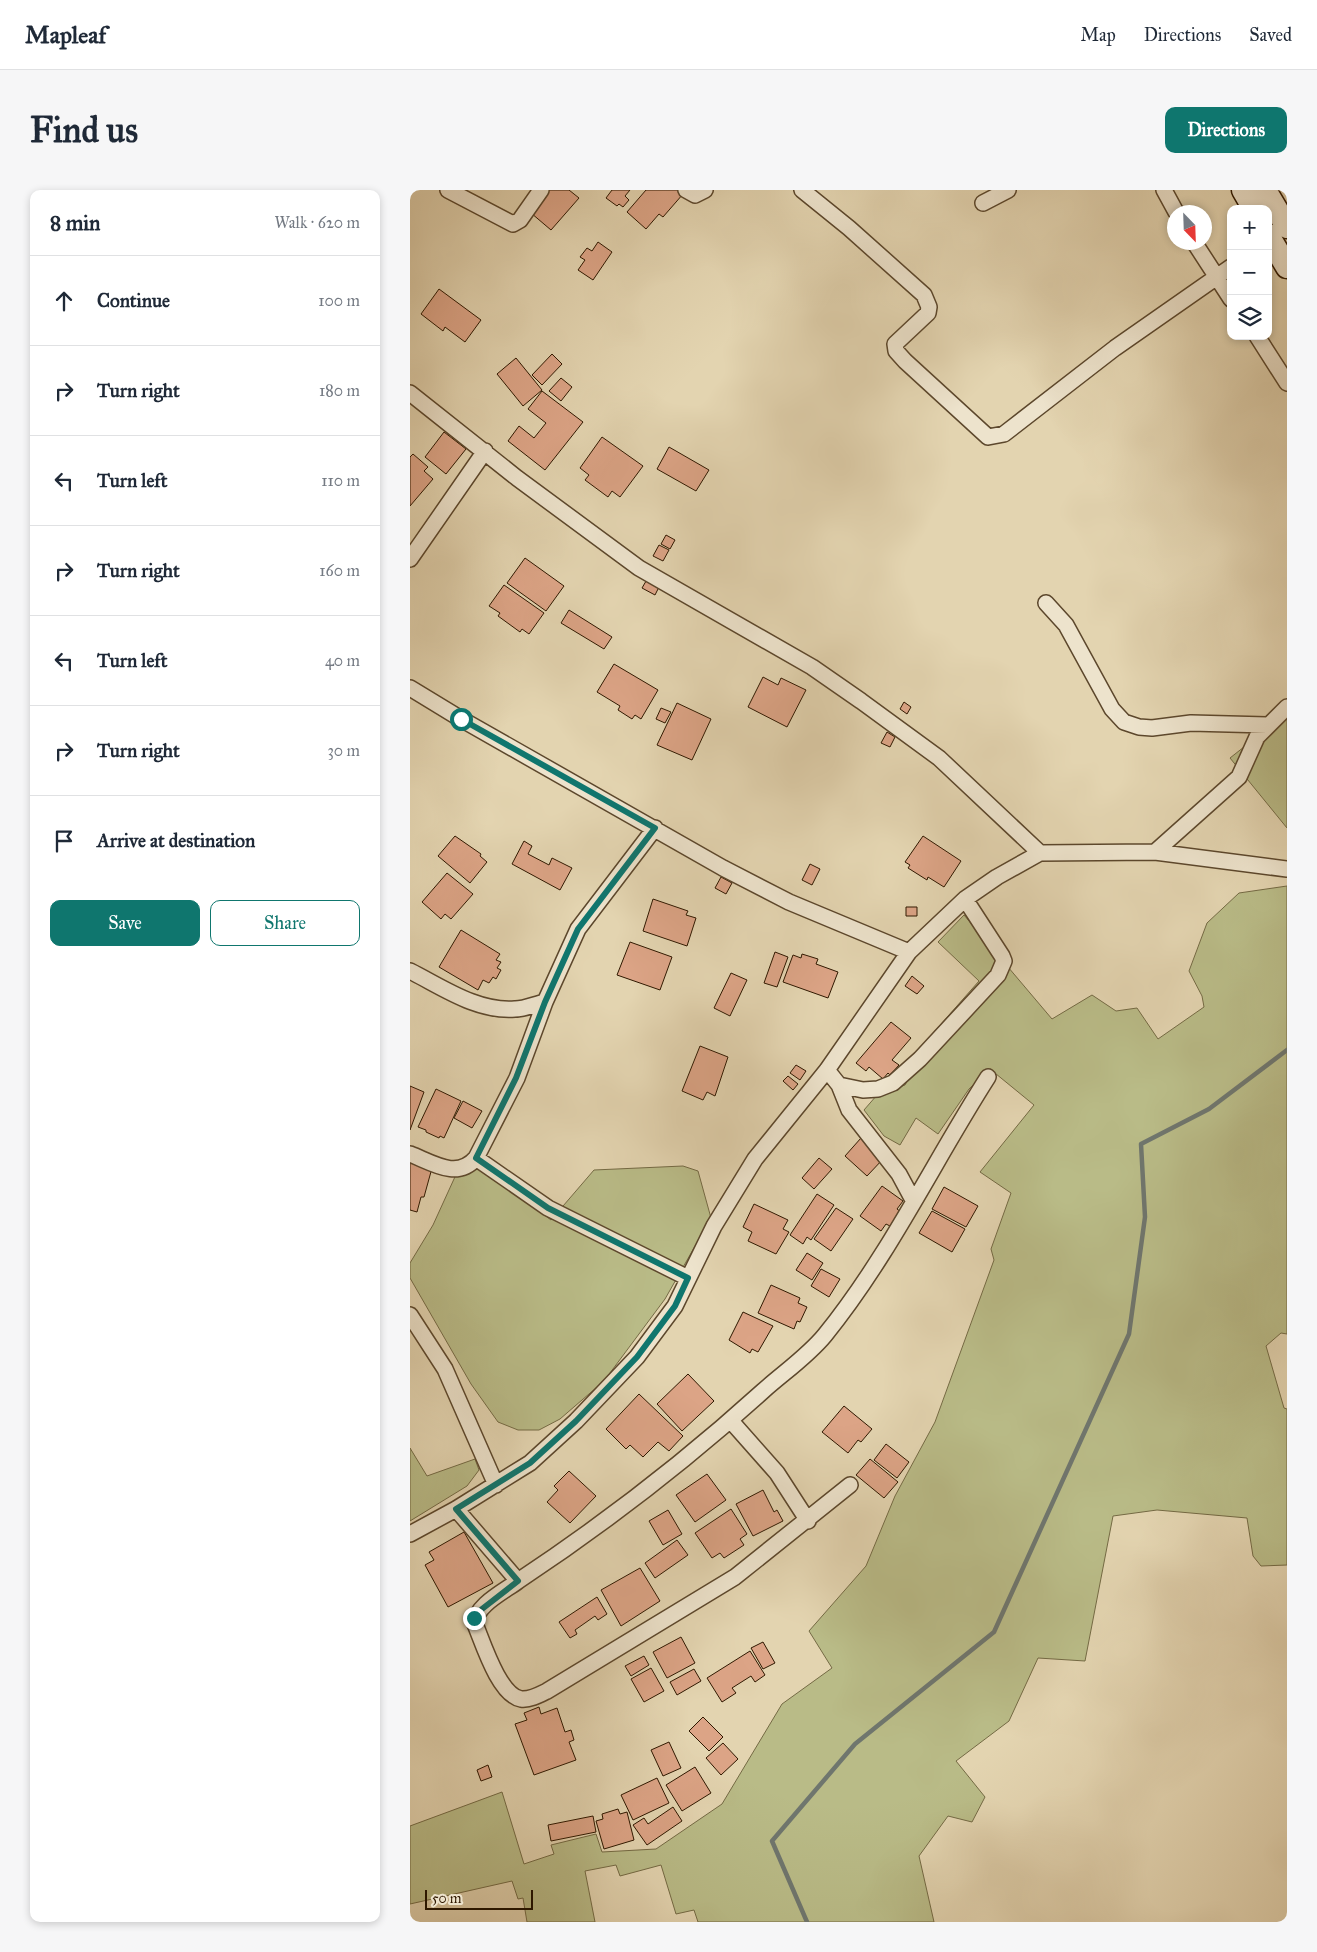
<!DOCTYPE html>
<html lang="en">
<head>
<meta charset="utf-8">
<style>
  body { margin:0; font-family:"IM FELL Great Primer",serif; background:#f6f6f7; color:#1f2937 }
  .controls { position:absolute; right:15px; top:15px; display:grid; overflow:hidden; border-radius:10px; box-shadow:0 2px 8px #0003 }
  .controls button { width:45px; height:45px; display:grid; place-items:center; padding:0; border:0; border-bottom:1px solid #e0e1e3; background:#fff; color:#1f2937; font:25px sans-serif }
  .compass { position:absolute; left:757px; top:15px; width:45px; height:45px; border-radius:50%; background:#fff; box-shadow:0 2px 8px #0003; rotate:157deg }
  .scale { position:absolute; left:15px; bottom:12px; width:108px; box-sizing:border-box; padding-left:5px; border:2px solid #2f1800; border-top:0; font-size:14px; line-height:18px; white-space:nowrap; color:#2f1800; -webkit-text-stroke:4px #ede3cc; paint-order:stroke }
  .stop { position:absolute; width:15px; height:15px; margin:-11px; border:4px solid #0f766e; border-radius:50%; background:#fff }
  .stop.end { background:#0f766e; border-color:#fff; box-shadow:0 1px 5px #0008 }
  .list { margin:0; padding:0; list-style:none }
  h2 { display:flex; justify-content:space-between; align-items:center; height:65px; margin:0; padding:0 20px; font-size:21px }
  h2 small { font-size:16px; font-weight:400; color:#747a83 }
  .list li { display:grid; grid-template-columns:32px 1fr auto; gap:15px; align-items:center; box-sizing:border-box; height:90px; padding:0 20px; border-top:1px solid #e0e1e3 }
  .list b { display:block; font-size:19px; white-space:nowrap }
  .list em { font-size:16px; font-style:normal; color:#747a83 }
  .actions { display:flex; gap:10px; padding:15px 20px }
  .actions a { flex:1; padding:11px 0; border:1px solid #0f766e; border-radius:10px; text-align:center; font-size:18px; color:#0f766e }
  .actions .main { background:#0f766e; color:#fff }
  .icon { flex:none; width:28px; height:28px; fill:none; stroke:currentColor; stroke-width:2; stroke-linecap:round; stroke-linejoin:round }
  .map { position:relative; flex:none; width:877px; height:1732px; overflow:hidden; border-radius:10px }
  header { display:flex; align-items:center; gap:30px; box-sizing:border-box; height:70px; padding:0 25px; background:#fff; border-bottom:1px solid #e0e1e3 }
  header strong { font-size:24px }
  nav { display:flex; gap:28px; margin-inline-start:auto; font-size:18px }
  .intro { display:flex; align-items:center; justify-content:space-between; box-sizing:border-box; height:120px; padding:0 30px }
  h1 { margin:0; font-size:35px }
  .button { padding:12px 22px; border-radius:10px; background:#0f766e; color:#fff; font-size:18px; font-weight:700 }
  main { display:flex; gap:30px; padding:0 30px }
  aside { flex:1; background:#fff; border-radius:10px; box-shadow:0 2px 8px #0003 }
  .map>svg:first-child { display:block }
</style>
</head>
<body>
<header>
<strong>Mapleaf</strong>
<nav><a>Map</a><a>Directions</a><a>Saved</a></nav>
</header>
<div class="intro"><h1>Find us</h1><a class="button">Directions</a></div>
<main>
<aside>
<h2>8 min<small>Walk · 620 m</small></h2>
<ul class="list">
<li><svg class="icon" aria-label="ahead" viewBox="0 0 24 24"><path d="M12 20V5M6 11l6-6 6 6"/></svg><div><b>Continue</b></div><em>100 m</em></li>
<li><svg class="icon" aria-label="right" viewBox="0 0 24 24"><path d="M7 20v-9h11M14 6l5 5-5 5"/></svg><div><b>Turn right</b></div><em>180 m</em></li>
<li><svg class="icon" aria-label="left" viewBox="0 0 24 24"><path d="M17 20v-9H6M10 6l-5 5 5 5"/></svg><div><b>Turn left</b></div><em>110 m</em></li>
<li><svg class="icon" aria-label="right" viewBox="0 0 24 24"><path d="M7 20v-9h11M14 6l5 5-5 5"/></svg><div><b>Turn right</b></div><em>160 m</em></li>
<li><svg class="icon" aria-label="left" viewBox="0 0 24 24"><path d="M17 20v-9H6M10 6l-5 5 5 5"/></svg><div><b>Turn left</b></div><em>40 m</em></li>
<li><svg class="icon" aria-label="right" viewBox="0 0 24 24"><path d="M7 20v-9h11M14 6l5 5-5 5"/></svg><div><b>Turn right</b></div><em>30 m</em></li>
<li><svg class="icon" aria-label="arrive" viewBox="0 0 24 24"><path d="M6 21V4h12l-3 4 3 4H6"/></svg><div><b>Arrive at destination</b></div></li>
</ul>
<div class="actions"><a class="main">Save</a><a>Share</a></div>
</aside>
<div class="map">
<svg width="877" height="1732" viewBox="0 0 877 1732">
  <rect width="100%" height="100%" fill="#e3d4b0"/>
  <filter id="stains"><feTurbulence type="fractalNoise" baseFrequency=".004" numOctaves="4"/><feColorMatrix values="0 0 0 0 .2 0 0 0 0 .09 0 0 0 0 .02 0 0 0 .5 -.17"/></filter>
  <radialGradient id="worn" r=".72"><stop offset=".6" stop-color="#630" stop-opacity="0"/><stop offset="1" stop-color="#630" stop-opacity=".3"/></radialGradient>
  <path fill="#b9bb87" stroke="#746a44" d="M877,523v115l-57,-70z
    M877,696v448l-6,-1 -15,13 18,62 3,1v156l-26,1 -8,-10 -6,-38 -90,-8 -44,6 -28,145 -47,-3 -29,63 -53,40 29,36 -13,25 -24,-6 -29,40 15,66h-236l-4,-12 -18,4 -15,-49 -41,11 -4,-11 -31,6 10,51h-68l-4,-24 -5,1 -6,-18 -102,23v-78l92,-34 22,72 30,-10 -3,-9 45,-11 6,18 54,-3 66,-45 60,-100 50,-36 -23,-37 57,-65 29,-70 40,-74 59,-162 -3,-11 20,-56 -31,-21 54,-67 -44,-36 -21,20 -31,45 -22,-16 -16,27 -16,-9 -20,-26 13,-15 28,-10 29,-53 45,-51 -41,-39 26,-27 88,104 40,-24 24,16 21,-3 21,31 46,-32 -2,-11 -13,-25 18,-48 32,-30z
    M67,974l74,56 43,-50 89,-4 15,5 13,47 -46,81 -61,82 -44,38 -21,11h-21l-20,-8 -27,-38 -61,-106v-15l23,-38 26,-57z
    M0,1258l17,28 48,-17 4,11 -12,16 -57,35z"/>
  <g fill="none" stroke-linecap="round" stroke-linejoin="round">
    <path stroke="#6f766e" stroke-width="4.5" d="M397,1732l-35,-81 83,-97 139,-112 135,-298 16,-117 -4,-73 68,-35 78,-59"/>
  </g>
  <path fill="#dca486" stroke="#2f1800" d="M138,0h21l10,8 -28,32 -20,-17z
    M202,0h18l-5,6 4,4 -6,7 -4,-3 -2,2 -11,-8z
    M236,0h33l4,4 -20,23 -4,-3 -13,15 -19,-17z
    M188,52l14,10 -19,28 -15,-10 7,-10 -5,-3 7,-9 5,3z
    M29,99l42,31 -16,22 -20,-15 -2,4 -22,-17z
    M142,164l10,10 -20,21 -10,-10z
    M106,168l26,32 -19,16 -26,-32z
    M151,188l11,9 -11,14 -12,-10z
    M132,201l41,31 -38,48 -37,-29 11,-15 15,12 12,-15 -18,-14z
    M34,242l22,17 -20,25 -21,-17z
    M192,247l41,29 -23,31 -8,-6 -4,6 -23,-17 4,-5 -9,-7z
    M259,257l40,23 -13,21 -39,-22z
    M3,264l15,13 -4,4 9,8 -23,27v-49z
    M256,345l9,5 -5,9 -9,-5z
    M249,355l10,5 -6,11 -10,-5z
    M115,368l39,28 -18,25 -39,-28z
    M239,386l12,7 -6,12 -13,-7z
    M94,395l40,28 -15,21 -7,-5 -2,3 -22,-16 2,-3 -11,-7z
    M159,420l43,27 -8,12 -43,-26z
    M204,474l44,26 -17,29 -6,-4 -3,4 -14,-9 2,-4 -23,-14z
    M353,487l15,8 3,-7 25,12 -19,37 -39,-20z
    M494,512l7,5 -4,7 -7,-5z
    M267,513l34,16 -19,41 -35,-15z
    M251,518l10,4 -6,11 -9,-4z
    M477,542l8,5 -5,10 -9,-4z
    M45,646l26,18 -1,2 7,6 -17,21 -32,-27z
    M513,646l38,25 -17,26 -16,-10 -1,3 -19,-12 2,-3 -5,-3z
    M114,651l8,5 -4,8 21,11 3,-7 20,10 -12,22 -48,-26z
    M400,674l10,5 -8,16 -10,-5z
    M37,683l26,21 -22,25 -6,-5 -4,5 -19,-17z
    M311,687l11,6 -6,11 -11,-6z
    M243,709l35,12 -2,4 10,3 -9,28 -44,-15z
    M496,717h11v9h-11z
    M51,740l39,24 -4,6 5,2 -4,6 4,2 -5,9 -3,-2 -4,6 -6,-3 -5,10 -39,-23z
    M220,752l42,15 -12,33 -43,-15z
    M365,762l13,5 -11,30 -13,-4z
    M392,764l16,5 -2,5 22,8 -10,26 -45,-16 10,-27 8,3z
    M321,783l16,7 -17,36 -16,-8z
    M502,786l12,10 -7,8 -12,-8z
    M481,832l20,16 -19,22 7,5 -9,10 -2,-2 -5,6 -14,-12 -3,4 -10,-8z
    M290,856l28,11 -13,39 -8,-4 -4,8 -21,-9z
    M386,875l10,6 -6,9 -10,-7z
    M378,886l10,8 -5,6 -10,-9z
    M0,896l14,6 -14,38z
    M26,899l25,12 -17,37 -4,-2 -1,2 -13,-6v-2l-8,-3z
    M53,911l19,10 -10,17 -18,-10z
    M451,948l23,20 -17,18 -22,-20z
    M0,968l22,10 -8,29h-3l-4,15 -7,-2z
    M409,968l13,11 -18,20 -12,-11z
    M472,996l21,15 -6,8 4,3 -11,14 -4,-2 -5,7 -21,-15z
    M534,997l34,19 -12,21 -34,-18z
    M407,1004l17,11 -23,35 -4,-3 -4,7 -13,-9z
    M344,1014l34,16 -5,9 6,3 -13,22 -28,-13 4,-9 -9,-5z
    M426,1018l17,11 -22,32 -17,-12z
    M522,1021l33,18 -13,23 -33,-19z
    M397,1063l16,10 -11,17 -16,-10z
    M411,1079l19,10 -11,18 -18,-11z
    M361,1095l29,13 -2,5 9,4 -7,15 -3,-1 -3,8 -36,-16z
    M333,1122l30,14 -15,26 -6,-3 -2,4 -21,-13z
    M278,1184l26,27 -32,30 -25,-27z
    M229,1204l44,42 -14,15 -11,-9 -15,15 -13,-12 -4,4 -20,-20z
    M434,1216l28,23 -11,13 -3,-2 -10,13 -26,-21z
    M476,1254l23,18 -12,16 -23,-18z
    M460,1269l28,23 -14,16 -28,-23z
    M159,1281l27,25 -26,27 -23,-21 11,-12 -4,-4z
    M297,1284l19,26 -31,22 -19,-27z
    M353,1300l11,22 3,-2 6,11 -30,15 -17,-32z
    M321,1319l16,25 -7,5 4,6 -20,13 -4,-5 -8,5 -17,-25z
    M258,1320l14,24 -19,11 -14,-24z
    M54,1342l29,51 -45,24 -23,-42 9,-5 -5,-8z
    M267,1350l11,15 -33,23 -10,-15z
    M230,1378l20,33 -39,25 -20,-36z
    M187,1407l10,17 -9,6 -3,-4 -20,14 2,4 -7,4 -11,-16z
    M271,1447l14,26 -28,15 -14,-26z
    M353,1452l12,21 -12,6 -12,-21z
    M340,1461l15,24 -10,7 -4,-6 -19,12 4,5 -14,9 -15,-24z
    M234,1466l5,9 -18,11 -6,-10z
    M241,1478l13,23 -20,11 -13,-23z
    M284,1479l7,12 -24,14 -7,-13z
    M129,1517l2,7 16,-6 8,24 6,-2 3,10 -5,2 7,18 -42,15 -19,-51 12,-4 -3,-7z
    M293,1527l20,20 -14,14 -20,-20z
    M259,1552l12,26 -18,8 -12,-26z
    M313,1553l15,16 -17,16 -15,-17z
    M78,1575l4,12 -11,4 -4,-11z
    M285,1577l16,26 -29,18 -16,-26z
    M247,1588l12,25 -36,17 -12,-25z
    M263,1617l9,14 -35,24 -14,-20 11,-7 4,6z
    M208,1619l2,5 7,-2 7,28 -30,9 -8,-28 7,-2 -1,-5z
    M183,1626l3,16 -45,9 -3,-16z"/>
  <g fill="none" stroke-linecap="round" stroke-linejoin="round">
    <g stroke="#5c472c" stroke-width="18">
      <path id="minor" d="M38,0l65,34 7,-4 21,-30
        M276,0l9,5 10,-5
        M392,0l47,38 75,67 5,12 -1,6 -33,31 1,7 9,10 83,76 16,-3 111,-86 116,-81
        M754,0l12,22
        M573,13l25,-13
        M784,52l37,57
        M847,146l30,47
        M0,203l107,85 122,90 173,99 49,34 78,57 101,95
        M0,369l75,-108
        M636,413l20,22 46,84 12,13 15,5 13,1 39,-5 76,2
        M0,498l51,31 262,149 66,34 120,50
        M745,662l84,-75 18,-40 30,-30
        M0,781c32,16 67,41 105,38 10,0 20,-5 30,-7
        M417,880l12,15 24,5 15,-1 15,-6 27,-24 78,-84 6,-14 -2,-5 -37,-57
        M429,895l10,25 50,64 14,26
        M0,964c23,9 47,26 66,4l41,-80 28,-76 33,-73 77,-101
        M66,968l72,50 140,70
        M0,1125l35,54 51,116
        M321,1231l46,52 31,48
        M46,1319l62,72c-13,10 -44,25 -43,43 8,19 24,71 46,75 9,1 18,-4 26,-8l188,-114 115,-92
        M0,1344l46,-25 74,-46 46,-42 61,-64 38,-51 39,-80 41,-67 72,-89 82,-118 56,-53 32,-22 43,-24 115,-1 132,17
        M108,1391c86,-57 169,-121 245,-190 20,-18 45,-35 62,-56 64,-79 108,-172 163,-258"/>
    </g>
    <g stroke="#2f1800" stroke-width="25">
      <path id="secondary" d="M833,0l11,19
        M855,0l22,37
        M858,45l19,32"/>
    </g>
    <use href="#minor" stroke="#ede3cc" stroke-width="15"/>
    <use href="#secondary" stroke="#ede3cc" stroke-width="22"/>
  </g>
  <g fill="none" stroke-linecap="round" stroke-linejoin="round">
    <path stroke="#0f766e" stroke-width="6" d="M51,529l194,109 -77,101 -33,73 -29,76 -40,80 72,50 140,70 -13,28 -38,51 -61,64 -46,42 -74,46 62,72 -36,28 -8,9"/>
  </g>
  <rect width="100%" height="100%" filter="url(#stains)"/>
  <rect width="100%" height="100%" fill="url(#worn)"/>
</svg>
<div class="controls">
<button>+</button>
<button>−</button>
<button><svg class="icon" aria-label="layers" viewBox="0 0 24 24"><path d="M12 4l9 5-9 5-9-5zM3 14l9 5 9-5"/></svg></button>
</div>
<svg class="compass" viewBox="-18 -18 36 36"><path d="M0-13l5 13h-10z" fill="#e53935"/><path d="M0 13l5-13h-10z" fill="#747a83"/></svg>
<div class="scale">50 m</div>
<div class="stop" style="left:51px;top:529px"></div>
<div class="stop end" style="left:64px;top:1428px"></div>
</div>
</main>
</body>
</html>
